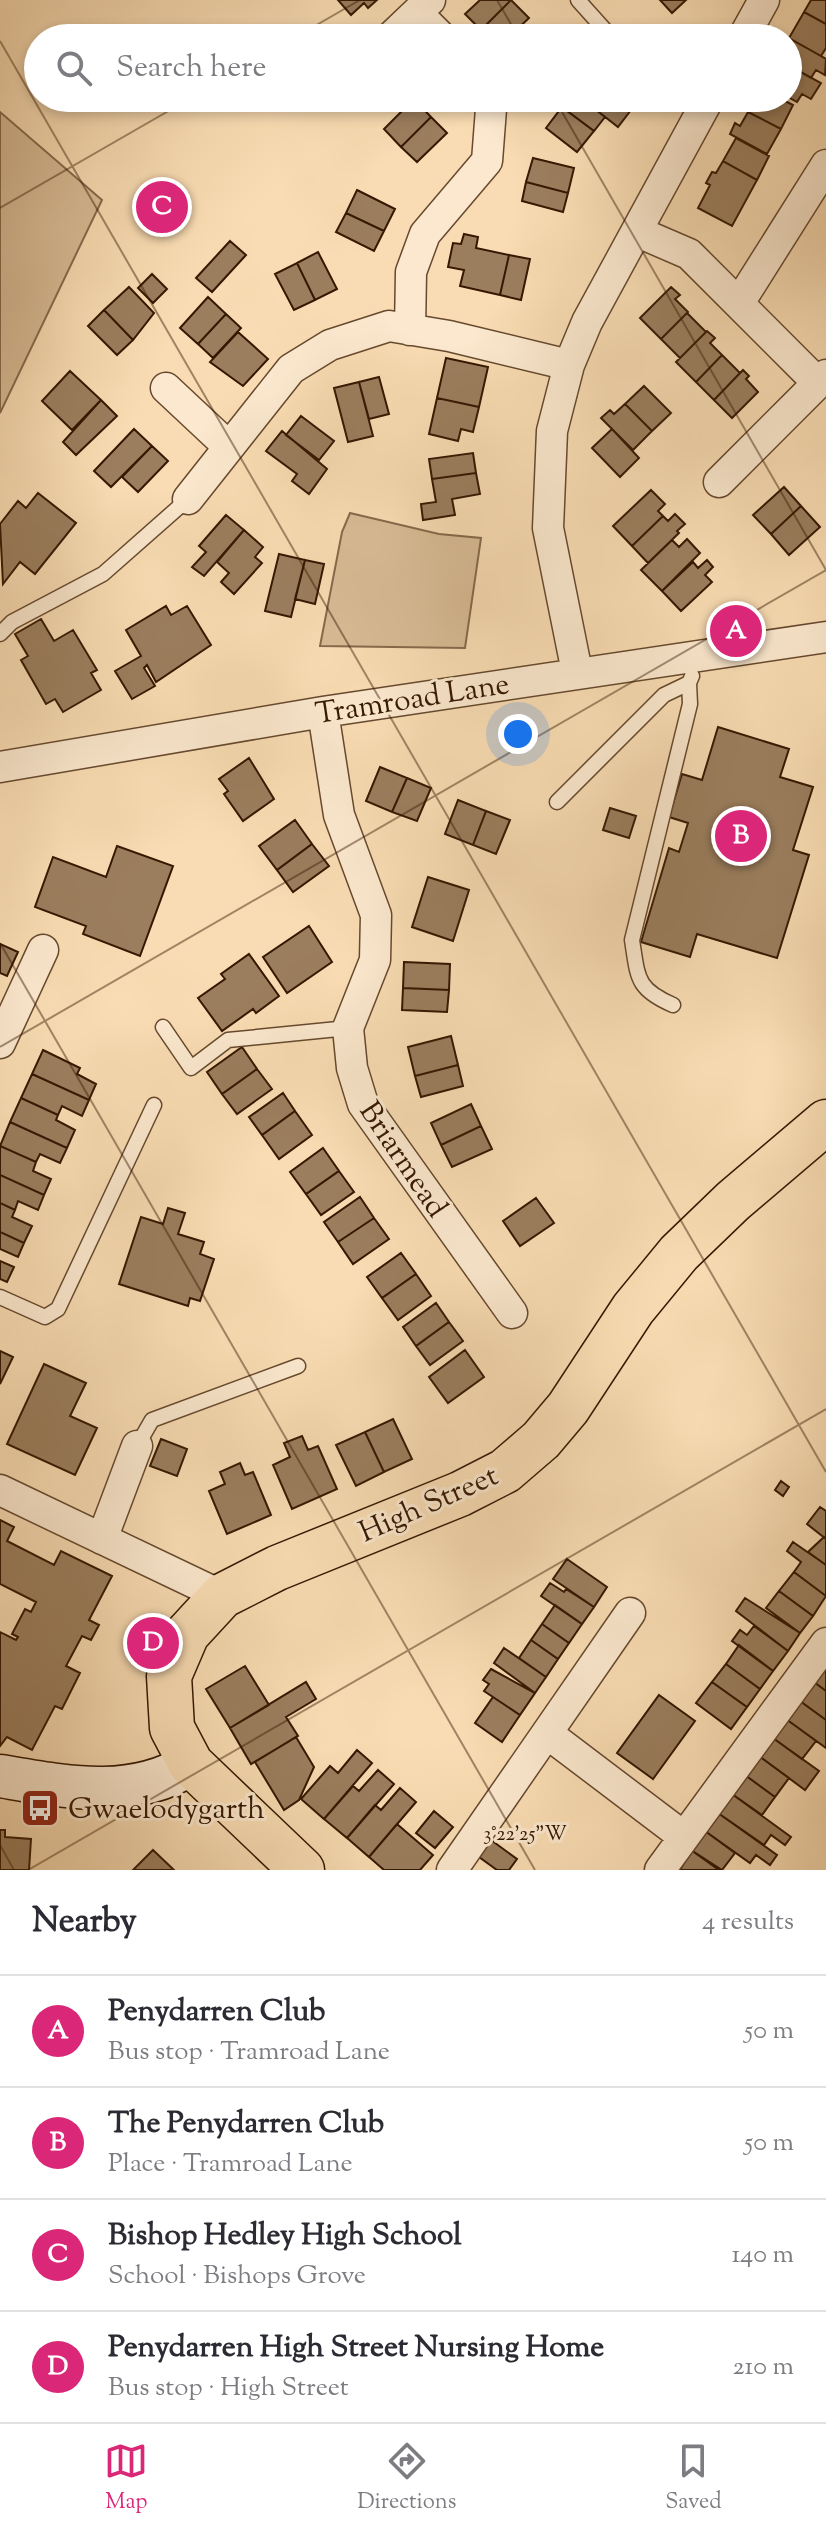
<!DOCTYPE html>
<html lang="en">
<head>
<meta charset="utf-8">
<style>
  body { margin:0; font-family:"Sorts Mill Goudy",serif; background:#f2f2f3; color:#2b2b33 }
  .you { position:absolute; left:518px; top:734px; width:28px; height:28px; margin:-20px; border:6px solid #fff; border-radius:50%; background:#1a73e8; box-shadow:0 0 0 12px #1a73e833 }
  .badge { display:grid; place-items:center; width:52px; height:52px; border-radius:50%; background:#db2777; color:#fff; font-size:26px; font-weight:700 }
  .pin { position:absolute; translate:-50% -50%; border:4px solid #fff; box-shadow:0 2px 8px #0006 }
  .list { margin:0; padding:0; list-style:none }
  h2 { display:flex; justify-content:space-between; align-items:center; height:104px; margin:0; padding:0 32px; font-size:34px }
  h2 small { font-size:26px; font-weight:400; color:#7c7c81 }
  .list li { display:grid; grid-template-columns:52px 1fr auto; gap:24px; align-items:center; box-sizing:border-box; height:112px; padding:0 32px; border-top:2px solid #e1e1e2 }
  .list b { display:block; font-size:30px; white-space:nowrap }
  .list p { margin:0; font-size:26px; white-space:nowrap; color:#7c7c81 }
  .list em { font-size:26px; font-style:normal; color:#7c7c81 }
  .icon { flex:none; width:44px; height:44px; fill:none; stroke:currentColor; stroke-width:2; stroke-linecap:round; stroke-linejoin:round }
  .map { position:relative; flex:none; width:826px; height:1870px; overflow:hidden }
  .search { position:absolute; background:#fff; box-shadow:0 4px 12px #0003; left:24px; right:24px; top:24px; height:88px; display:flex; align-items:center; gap:20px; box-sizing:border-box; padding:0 28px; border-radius:44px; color:#7c7c81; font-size:30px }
  .sheet { height:552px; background:#fff }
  nav { display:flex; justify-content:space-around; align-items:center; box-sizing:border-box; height:112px; border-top:2px solid #e1e1e2; background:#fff; font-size:22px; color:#7c7c81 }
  nav a { display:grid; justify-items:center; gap:4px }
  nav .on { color:#db2777 }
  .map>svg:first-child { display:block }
</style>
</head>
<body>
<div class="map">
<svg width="826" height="1870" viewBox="0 0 826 1870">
  <rect width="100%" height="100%" fill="#f9dcb3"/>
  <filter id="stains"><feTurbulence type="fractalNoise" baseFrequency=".0025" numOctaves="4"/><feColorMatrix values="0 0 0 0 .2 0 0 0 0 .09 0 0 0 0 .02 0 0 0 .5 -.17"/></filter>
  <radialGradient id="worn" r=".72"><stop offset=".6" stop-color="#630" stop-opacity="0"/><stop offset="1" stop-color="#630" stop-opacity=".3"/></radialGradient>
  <path fill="#d8bb95" stroke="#866a4c" stroke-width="2" d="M0,112l102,88 -102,213z
    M350,513l89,21 42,4 -16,110 -145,-2 22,-114z"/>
  <path fill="#9b7e5e" stroke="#351802" stroke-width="2" d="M338,0h39l-9,8 -4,-5 -13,12z
    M480,0h31l-30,30 -16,-16z
    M511,0l18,18 -21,20h-19l-8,-8z
    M660,0h26l-14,13z
    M811,0h15v24l-22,-12z
    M804,12l22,12v24l-5,8 -32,-18z
    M789,38l37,21 -1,16 -9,-5 -5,8 -23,-13z
    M788,65l33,18 -10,16 -9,-5 -5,8 -9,-5z
    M570,98h11l24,19 -11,14 -32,-24z
    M581,98h43l10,8 -16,21z
    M755,98h24l14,7 -12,24 -33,-17z
    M414,99l17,18 -30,30 -17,-18z
    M562,107l32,24 -17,21 -31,-24z
    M748,112l33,17 -14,25 -37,-20 5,-11 5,3z
    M431,117l16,16 -30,29 -16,-15z
    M736,138l33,18 -12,24 -34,-19z
    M533,158l41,10 -6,25 -42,-11z
    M723,161l34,19 -25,46 -34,-18 12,-23 -4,-2 6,-11 4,1z
    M526,182l42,11 -5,19 -41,-11z
    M357,190l38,19 -11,22 -38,-18z
    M346,213l38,18 -10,20 -38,-19z
    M464,234l14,3 -2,11 33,7 -9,40 -40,-9 4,-16 -16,-3 5,-24 8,1z
    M230,241l16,14 -34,37 -16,-14z
    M318,252l19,37 -22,11 -18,-37z
    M509,255l21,4 -9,41 -21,-5z
    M297,263l18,37 -21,10 -19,-36z
    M152,274l15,15 -14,14 -15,-15z
    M129,287l25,26 -21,27 -29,-30z
    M671,287l9,8 -5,4 13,13 -27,27 -21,-21z
    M208,297l18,17 -28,30 -18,-16z
    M104,310l29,30 -16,15 -29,-29z
    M687,313l19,19 -26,26 -19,-19z
    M226,314l15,14 -28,30 -15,-14z
    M707,331l8,7 -5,5 12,12 -26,27 -20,-20z
    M238,332l30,27 -25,27 -33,-24z
    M722,355l18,18 -26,27 -18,-18z
    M446,358l42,9 -9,40 -42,-9z
    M743,370l6,6 -3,3 12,13 -26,26 -18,-18z
    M70,371l31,29 -29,30 -30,-29z
    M379,377l10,37 -20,5 -10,-37z
    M359,382l14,54 -25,6 -14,-54z
    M644,386l27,27 -19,18 -27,-27z
    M437,398l42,9 -6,25 -12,-3 -3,12 -29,-7z
    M101,400l16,16 -41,39 -13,-13z
    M625,404l27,27 -19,19 -32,-32 9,-8 4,4z
    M301,416l33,25 -15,19 -33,-25z
    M134,429l18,17 -41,41 -17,-16z
    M612,429l27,29 -19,19 -28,-29z
    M282,431l45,38 -18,25 -17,-13 5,-7 -31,-23z
    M152,446l16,15 -30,31 -16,-15z
    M473,453l3,20 -44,6 -3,-20z
    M476,473l4,21 -28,5 3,16 -32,5 -2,-16 15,-2 -4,-23z
    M784,487l17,19 -30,28 -18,-19z
    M651,490l14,14 -7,7 5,5 -31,30 -19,-20z
    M38,493l38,30 -41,51 -15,-12 -17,22 -3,-60 18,-23 8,7z
    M801,506l19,21 -31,28 -18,-21z
    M675,514l10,10 -8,7 2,2 -31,30 -16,-17 31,-30 5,5z
    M226,515l18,15 -40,46 -12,-9 14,-15 -7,-6z
    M244,530l19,17 -8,10 7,6 -28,31 -13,-12 8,-9 -12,-11z
    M687,539l13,14 -38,38 -21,-21 31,-30 7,7z
    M279,554l26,6 -14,57 -26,-6z
    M305,560l19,4 -9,40 -20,-5z
    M707,560l6,7 -8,8 7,7 -31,29 -19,-20 31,-29 5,6z
    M166,606l5,9 16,-9 24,39 -55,37 -9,-17 -3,3 11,18 -23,13 -17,-28 26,-15 -15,-26z
    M41,619l13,22 19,-11 24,40 -6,3 10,17 -38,22 -8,-13 -9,5 -25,-44 7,-4 -13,-22z
    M718,727l71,22 -9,28 33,10 -20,63 16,5 -32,103 -80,-24 -7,23 -49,-15 28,-94 10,4 9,-29 -19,-6 13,-43 20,6z
    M249,758l25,41 -31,22 -19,-27 4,-3 -9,-12z
    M380,767l27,11 -15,34 -26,-11z
    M407,778l24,10 -14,33 -25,-9z
    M458,800l28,11 -13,34 -28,-11z
    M610,808l26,8 -7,22 -26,-8z
    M486,811l24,9 -14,34 -23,-9z
    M295,820l17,24 -35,26 -18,-24z
    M312,844l17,22 -36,26 -16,-22z
    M117,846l56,20 -33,90 -57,-22 3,-8 -51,-19 18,-50 53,20z
    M428,877l41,13 -16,51 -41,-14z
    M309,926l23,36 -45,31 -24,-36z
    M0,944l18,8 -11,24 -7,-3z
    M249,954l30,42 -23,17 -3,-4 -31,22 -24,-33 27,-19 -4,-5z
    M404,962l46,2 -1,26 -46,-2z
    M403,988l46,2 -2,22 -45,-2z
    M451,1036l7,29 -43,11 -7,-29z
    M242,1047l15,22 -35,25 -15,-22z
    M43,1050l37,18 -3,6 19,10 -7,16 -57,-26z
    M458,1065l5,21 -42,11 -6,-21z
    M257,1069l15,20 -35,25 -15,-20z
    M32,1074l57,26 -7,16 -20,-10 -4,9 -37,-17z
    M283,1093l12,18 -33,24 -13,-18z
    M21,1098l37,17 -2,5 19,10 -8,18 -57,-26z
    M471,1104l10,22 -40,19 -10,-22z
    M295,1111l17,24 -33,24 -17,-24z
    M10,1122l57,26 -7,15 -20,-9 -4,8 -36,-16z
    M481,1126l11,23 -40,18 -11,-22z
    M0,1146l36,16 -3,9 18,8 -7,16 -44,-20z
    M323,1148l16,23 -33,23 -16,-22z
    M339,1171l15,21 -33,23 -15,-21z
    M0,1175l44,20 -6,15 -20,-9 -3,9 -15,-7z
    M360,1197l14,21 -36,24 -14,-20z
    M536,1198l18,25 -34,23 -17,-25z
    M0,1203l15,7 -3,7 20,9 -8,17 -24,-11z
    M168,1208l17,5 -7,21 26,8 -4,12 14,5 -14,42 -10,-3 -2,8 -69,-22 22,-67 22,7z
    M374,1218l15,21 -36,25 -15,-22z
    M0,1232l24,11 -6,14 -18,-8z
    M401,1253l15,21 -34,24 -15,-21z
    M0,1261l14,6 -7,15 -7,-3z
    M416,1274l15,22 -33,24 -16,-22z
    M436,1303l13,19 -33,24 -13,-19z
    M449,1322l14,19 -33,24 -14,-19z
    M465,1350l19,27 -36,26 -19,-26z
    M0,1351l13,6 -13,27z
    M44,1364l42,19 -16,33 27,12 -22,47 -68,-31z
    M393,1419l19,40 -28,13 -19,-40z
    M365,1432l19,40 -28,14 -20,-41z
    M302,1436l6,14 10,-4 19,43 -45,20 -19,-44 17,-8 -6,-14z
    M161,1439l26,10 -10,27 -27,-10z
    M240,1463l5,12 8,-3 18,43 -44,19 -18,-43 16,-7 -5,-12z
    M781,1481l8,6 -6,9 -8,-6z
    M820,1507l6,4v28l-19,-15z
    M0,1520l14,7 -7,14 47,24 7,-14 51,25 -23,44 10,5 -8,15 -9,-4 -16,30 14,7 -18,36 -7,-3 -23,44 -25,-13 -7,9v-114l16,8 2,-3 -6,-3 13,-25 6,3 5,-10 -36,-18z
    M824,1537l2,2v26l-18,-13z
    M793,1542l33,23v31l-32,-24 7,-10 -14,-11z
    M567,1559l40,28 -13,20 -41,-28z
    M794,1572l32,24 -13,20 -34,-25z
    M550,1583l14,9 2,-3 28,18 -12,17 -41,-28z
    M779,1591l34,25 -13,17 -34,-25z
    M745,1598l55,35 -12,18 -52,-40z
    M555,1605l27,19 -13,19 -27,-19z
    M542,1624l27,19 -11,16 -27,-19z
    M754,1626l34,25 -15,20 -41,-30 8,-11 7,5z
    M531,1640l27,19 -12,18 -27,-19z
    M739,1645l34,26 -13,18 -34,-25z
    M504,1648l42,29 -11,16 -41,-30z
    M726,1664l34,25 -13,18 -35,-25z
    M826,1665v26l-12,-9z
    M245,1666l24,39 -39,23 -24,-39z
    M491,1669l44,24 -15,22 -36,-24 5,-7 -6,-4z
    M306,1682l10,17 -30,18 12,19 -47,28 -21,-36z
    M712,1682l35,25 -16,22 -35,-26z
    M814,1682l12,9v29l-26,-19z
    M659,1695l36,26 -42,58 -36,-26z
    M493,1697l27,18 -18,27 -27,-19z
    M800,1701l26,19v28l-40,-29z
    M786,1719l30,22 -14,18 -29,-21z
    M296,1737l18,30 -15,33 -15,10 -29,-48z
    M773,1738l46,33 -14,19 -46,-34z
    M357,1750l15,13 -48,56 -23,-20 29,-33 8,7z
    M759,1756l30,22 -14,19 -30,-22z
    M378,1770l16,14 -47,54 -23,-19 29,-33 6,5z
    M745,1775l30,22 -13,18 -30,-21z
    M400,1788l16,14 -47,55 -22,-19 28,-33 6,5z
    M732,1794l59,43 -6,8 -14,-10 -7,10 -46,-32z
    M434,1811l19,16 -18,21 -19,-15z
    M718,1813l59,42 -7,10 -14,-10 -6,8 -45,-32z
    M397,1824l36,31 -13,15h-36l-15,-13z
    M0,1830h5v7l26,2 -2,31h-29z
    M705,1831l30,22 -13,17 -31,-20z
    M491,1840l26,19 -8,11h-12l-18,-13z
    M153,1850l21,20h-41z
    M691,1850l28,20h-39z"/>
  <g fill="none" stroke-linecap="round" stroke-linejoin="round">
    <g stroke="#66492e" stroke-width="17">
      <path id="lane" d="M578,0l34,38
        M0,634l12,-12 91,-48 85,-75
        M557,802l107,-107 25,-12 3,-7
        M673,1005c-37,-16 -35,-27 -41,-65l58,-236 -1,-21
        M163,1027l28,41 37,-28 120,-12
        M0,1297l45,20 13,-8 96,-204
        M137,1446l15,-26 146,-54"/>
    </g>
    <g stroke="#66492e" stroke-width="33">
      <path id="street" d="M417,13l25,25
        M390,38l40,-38
        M743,38l21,-38
        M638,232l51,22 129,129
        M739,303l87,-138
        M410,330l1,-58 14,-38 62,-73 4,-52 -6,-11
        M166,388l63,59
        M719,482l107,-107
        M188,499l103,-130 39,-24 59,-19 60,10 120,29
        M577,672l-29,-144 4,-97 17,-66 18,-43 122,-224
        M323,712l16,103 37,100 -1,45 -27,68 4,40 11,36 149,209
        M0,767l323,-55 503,-75
        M0,1043l43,-93
        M0,1490l222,106
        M102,1539l35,-93
        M548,1734l136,103
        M452,1870l178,-257
        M660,1870l166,-227"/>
    </g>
    <g stroke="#351802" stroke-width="45">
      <path id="secondary" d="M0,1776c66,11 131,25 191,-12"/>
    </g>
    <g stroke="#351802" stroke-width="47">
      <path id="primary" d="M302,1870l-111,-106 -19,-36 -3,-52 18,-42 35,-38 55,-28 183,-74 45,-23 36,-31 27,-32 65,-99 46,-56 54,-52 93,-79"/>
    </g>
    <use href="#lane" stroke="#fbe8ce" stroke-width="14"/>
    <use href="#street" stroke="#fbe8ce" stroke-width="30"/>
    <use href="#secondary" stroke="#fbe8ce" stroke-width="42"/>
    <use href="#primary" stroke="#f9dcb3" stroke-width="44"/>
  </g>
  <path fill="none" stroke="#351802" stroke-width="2" stroke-opacity="0.45" d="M497,0l22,38M294,38l66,-38M0,41l826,1431M554,98l272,472M0,208l191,-110M0,943l535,927M0,1047l826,-477M0,1845l14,25M28,1870l798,-461"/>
  <defs>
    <g id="bus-square" transform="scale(2)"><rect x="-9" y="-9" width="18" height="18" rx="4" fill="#8f2418" stroke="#fbe8ce"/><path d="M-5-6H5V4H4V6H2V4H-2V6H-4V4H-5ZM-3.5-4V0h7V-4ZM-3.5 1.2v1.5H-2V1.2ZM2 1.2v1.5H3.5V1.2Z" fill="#fff"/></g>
  </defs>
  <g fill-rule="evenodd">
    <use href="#bus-square" x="40" y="1808"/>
  </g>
  <g text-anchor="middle" stroke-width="6" stroke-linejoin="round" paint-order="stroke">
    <g font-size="30" fill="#351802" stroke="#fbe8ce">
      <text transform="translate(412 698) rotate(-9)" y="10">Tramroad Lane</text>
      <text transform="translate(404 1159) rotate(56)" y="10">Briarmead</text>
      <text transform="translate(428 1503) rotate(-24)" y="10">High Street</text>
    </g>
    <g font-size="30" fill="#351802" stroke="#fbe8ce" text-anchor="start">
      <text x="68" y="1818">Gwaelodygarth</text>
    </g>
  </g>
  <g font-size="20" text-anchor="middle" fill="#351802" stroke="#fbe8ce" stroke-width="6" stroke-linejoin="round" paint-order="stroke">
    <text x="525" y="1840">3°22'25"W</text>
  </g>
  <rect width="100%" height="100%" filter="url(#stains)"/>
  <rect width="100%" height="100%" fill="url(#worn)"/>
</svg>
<div class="you"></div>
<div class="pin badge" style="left:736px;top:631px">A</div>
<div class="pin badge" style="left:741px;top:836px">B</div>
<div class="pin badge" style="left:162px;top:207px">C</div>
<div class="pin badge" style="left:153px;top:1643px">D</div>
<div class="search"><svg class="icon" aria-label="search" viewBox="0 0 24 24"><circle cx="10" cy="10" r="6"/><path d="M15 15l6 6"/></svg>Search here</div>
</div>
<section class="sheet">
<h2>Nearby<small>4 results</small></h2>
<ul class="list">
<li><span class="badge">A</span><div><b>Penydarren Club</b><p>Bus stop · Tramroad Lane</p></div><em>50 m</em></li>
<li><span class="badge">B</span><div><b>The Penydarren Club</b><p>Place · Tramroad Lane</p></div><em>50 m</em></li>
<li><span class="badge">C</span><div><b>Bishop Hedley High School</b><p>School · Bishops Grove</p></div><em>140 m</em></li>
<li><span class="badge">D</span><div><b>Penydarren High Street Nursing Home</b><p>Bus stop · High Street</p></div><em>210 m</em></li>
</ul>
</section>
<nav>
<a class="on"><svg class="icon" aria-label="map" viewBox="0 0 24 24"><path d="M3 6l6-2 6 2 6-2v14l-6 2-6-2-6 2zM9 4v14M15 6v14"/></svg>Map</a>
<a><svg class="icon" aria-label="directions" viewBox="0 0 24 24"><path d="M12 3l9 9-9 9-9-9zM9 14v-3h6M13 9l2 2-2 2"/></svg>Directions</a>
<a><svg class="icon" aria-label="saved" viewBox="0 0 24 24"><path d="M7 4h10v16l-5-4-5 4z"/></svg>Saved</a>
</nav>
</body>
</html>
